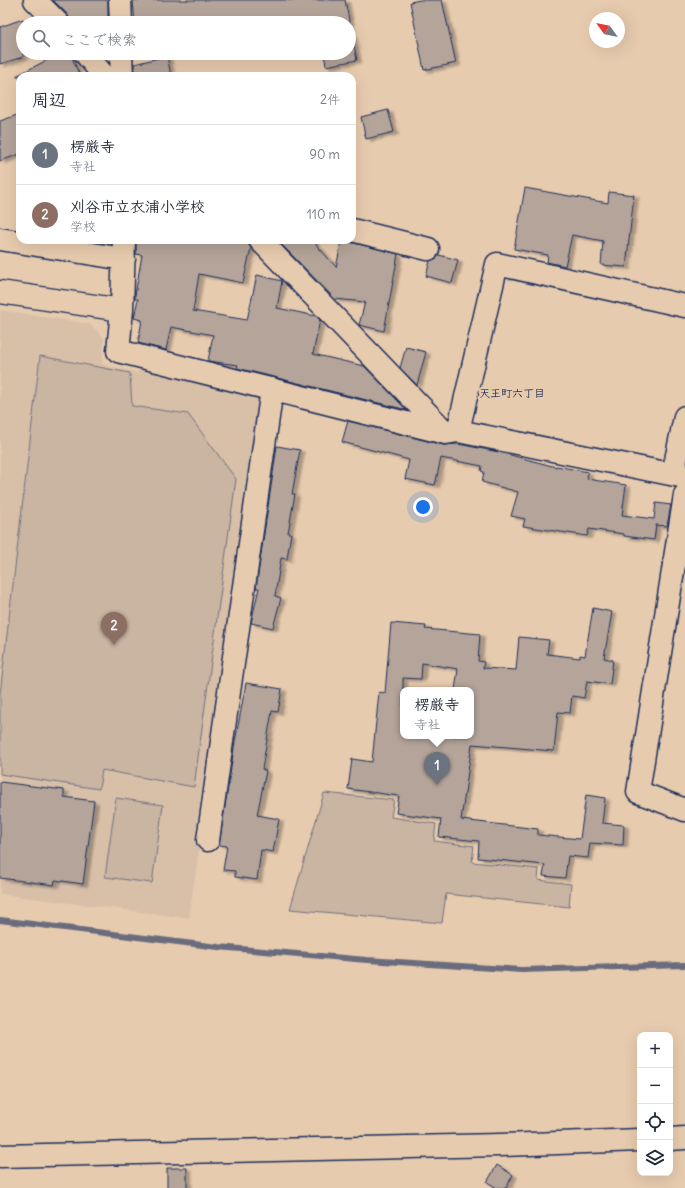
<!DOCTYPE html>
<html lang="ja">
<head>
<meta charset="utf-8">
<style>
  body { margin:0; font-family:Delius,"Klee One",sans-serif; background:#f2f2f3; color:#1f2937 }
  .controls { position:absolute; right:12px; bottom:12px; display:grid; overflow:hidden; border-radius:8px; box-shadow:0 4px 16px #0002 }
  .controls button { width:36px; height:36px; display:grid; place-items:center; padding:0; border:0; border-bottom:1px solid #e0e1e3; background:#fff; color:#1f2937; font:20px sans-serif }
  .compass { position:absolute; left:589px; top:12px; width:36px; height:36px; border-radius:50%; background:#fff; box-shadow:0 4px 16px #0002; rotate:303deg }
  .you { position:absolute; left:423px; top:507px; width:14px; height:14px; margin:-10px; border:3px solid #fff; border-radius:50%; background:#1a73e8; box-shadow:0 0 0 6px #1a73e833 }
  .badge { display:grid; place-items:center; width:26px; height:26px; border-radius:50%; background:#b45309; color:#fff; font-size:13px; font-weight:700 }
  .pin { position:absolute; translate:-50% -33px; filter:drop-shadow(0 1px 2px #0008) }
  .pin::after { content:''; position:absolute; top:21px; width:14px; height:12px; background:inherit; clip-path:polygon(0 0,100% 0,50% 100%) }
  .popup { position:absolute; left:400px; top:687px; width:74px; height:52px; box-sizing:border-box; display:grid; place-content:center; border-radius:8px; background:#fff; filter:drop-shadow(0 1px 3px #0005); font-size:13px; white-space:nowrap; color:#747a83 }
  .popup b { font-size:15px; color:#1f2937 }
  .popup::after { content:''; position:absolute; left:50%; top:100%; margin-left:-8px; border:8px solid transparent; border-top-color:#fff }
  .list { margin:0; padding:0; list-style:none }
  h2 { display:flex; justify-content:space-between; align-items:center; height:52px; margin:0; padding:0 16px; font-size:17px }
  h2 small { font-size:13px; font-weight:400; color:#747a83 }
  .list li { display:grid; grid-template-columns:26px 1fr auto; gap:12px; align-items:center; box-sizing:border-box; height:60px; padding:0 16px; border-top:1px solid #e0e1e3 }
  .list b { display:block; font-size:15px; white-space:nowrap }
  .list p { margin:0; font-size:13px; white-space:nowrap; color:#747a83 }
  .list em { font-size:13px; font-style:normal; color:#747a83 }
  .icon { flex:none; width:22px; height:22px; fill:none; stroke:currentColor; stroke-width:2; stroke-linecap:round; stroke-linejoin:round }
  .map { position:relative; flex:none; width:685px; height:1188px; overflow:hidden }
  .search { position:absolute; background:#fff; box-shadow:0 4px 16px #0002; left:16px; top:16px; width:340px; height:44px; display:flex; align-items:center; gap:10px; box-sizing:border-box; padding:0 14px; border-radius:22px; color:#747a83; font-size:15px }
  .panel { position:absolute; background:#fff; box-shadow:0 4px 16px #0002; left:16px; top:72px; width:340px; height:172px; border-radius:12px }
  .map>svg:first-child { display:block }
</style>
</head>
<body>
<div class="map">
<svg width="685" height="1188" viewBox="0 0 685 1188">
  <defs>
    <filter id="shadow"><feDropShadow dx="4.5" dy="2.5" stdDeviation="1" flood-color="#0004"/></filter>
  </defs>
  <rect width="100%" height="100%" fill="#e7cbae"/>
  <filter id="ink" filterUnits="userSpaceOnUse"><feTurbulence type="fractalNoise" baseFrequency=".025" numOctaves="2"/><feDisplacementMap in="SourceGraphic" scale="8" xChannelSelector="R" yChannelSelector="G"/><feConvolveMatrix kernelMatrix="1 2 1 2 8 2 1 2 1" color-interpolation-filters="sRGB"/></filter>
  <g filter="url(#ink)">
    <path fill="#d8bfa8" d="M0,310l90,14 14,14 -2,26 36,9 2,-10 124,34 -75,521 -189,-24z"/>
    <path fill="#cab4a2" stroke="#727280" d="M40,356l90,17 2,33 56,8 48,65 -42,308 -92,-17 -3,19 -99,-15v-80z
      M324,793l70,7 -3,17 45,7 -2,17 40,5 -2,16 67,7 -1,11 33,4 -2,23 -123,-13 -4,29 -152,-14z
      M116,798l47,7 -11,78 -47,-6z"/>
    <g fill="none" stroke-linecap="round" stroke-linejoin="round">
      <path stroke="#6b6c7e" stroke-width="6" d="M0,920l218,27 149,13 154,10 164,-5"/>
    </g>
    <path fill="#b4a49a" stroke="#1b2f5e" fill-rule="evenodd" filter="url(#shadow)" d="M53,0h55v23h-38v-4l-3,-5z
      M133,0h212l12,60 -31,6 -2,-13h25v-30h-214z
      M420,0h22l14,63 -32,7 -14,-68z
      M23,19v38l-23,7v-37z
      M61,53h9l10,23h-64z
      M167,56l4,20h-37v-12z
      M388,110l6,22 -28,7 -5,-22z
      M20,114v40l-20,7v-40z
      M525,188l83,15 1,-11 25,3 -8,72 -25,-2 2,-24 -31,-6 -7,31 -18,-4 1,-7 -34,-6z
      M136,240h112l3,8 -8,35 -44,-9 -6,37 54,9 10,-45 25,6 -5,27 39,8 4,4 -7,34 51,12 43,44 -170,-42 1,-3 -30,-4 5,-26 -42,-8 -5,23 -28,-7 4,-23 -8,-2 4,-19h-3v-4l7,-40 -6,-1z
      M277,240h35l24,27 6,-27 56,14 -14,77 -25,-6 6,-23 -30,-3z
      M439,255l19,5 -6,23 -26,-7 4,-15 7,-3z
      M406,347l20,5 -9,33 -17,-17z
      M348,421l95,24 15,-1 41,8 57,15v-1l32,6 -1,7 39,6 -4,30 32,4 2,-16 15,2 -4,21 -11,-1 -2,15 -30,-4v-2l-35,-5 -2,7 -64,-10 2,-7 -14,-3 7,-24 -36,-10 2,-10 -3,-1 1,-5 -41,-8 -6,27 -30,-6 4,-19 -67,-18z
      M277,446l23,4 -8,44h3l-7,39h3l-4,26 -6,-1 -6,38 6,2 -8,30 -22,-5 8,-35h-3z
      M593,608l19,4 -8,46 9,2 -3,24 -23,-3 -3,17 -12,-2 -2,17 -12,-1 -4,39 -82,-7 -11,76 77,9v6l42,4 6,-44 19,3 -3,25 22,2 -1,20 -33,-2 -2,15 -20,-2 -3,22 -22,-2 2,-11 -67,-7 1,-17 -40,-4 2,-18 -45,-6 3,-17 -51,-7 4,-30 20,3 7,-70 6,1 6,-70 35,3 -1,3 55,5 -2,27 6,1 -1,6 33,2 3,-33 30,3 -2,14 33,4v-3l5,1zM422,663l36,6 -3,21h16v46h-68v-58l18,1z
      M246,683l36,6 -4,23 -6,-1 -10,58 4,2 -9,44 22,4 -6,33 -12,-2 -4,30 -22,-3v-6l-12,-1 4,-24 -8,-1 16,-103z
      M0,782l64,8v7l30,4 -11,83 -28,-4 -1,5 -54,-7z
      M497,1165l16,10 -7,13h-9l-10,-6z
      M167,1168h20v20h-20z"/>
    <g fill="none" stroke-linecap="round" stroke-linejoin="round">
      <g stroke="#1b2f5e" stroke-width="25">
        <path id="street" d="M35,0l23,23
          M120,0l1,23
          M85,53l19,23
          M121,53l1,23
          M352,230l76,19
          M0,239l124,20
          M124,240l-2,70 -4,41 328,82 12,-2 227,46
          M260,240l186,193
          M0,292l122,18
          M458,431l39,-167 188,42
          M673,474l12,-57
          M685,495l-47,297 47,18
          M208,840l64,-451
          M670,1139l15,-1
          M0,1156l500,-11 140,-5"/>
      </g>
      <use href="#street" stroke="#e7cbae" stroke-width="22"/>
    </g>
  </g>
  <g text-anchor="middle" stroke-width="4" stroke-linejoin="round" paint-order="stroke">
    <g font-size="11" font-weight="bold" fill="#1b2f5e" stroke="#e7cbae">
      <text x="512" y="397">天王町六丁目</text>
    </g>
  </g>
</svg>
<div class="controls">
<button>+</button>
<button>−</button>
<button><svg class="icon" aria-label="locate" viewBox="0 0 24 24"><circle cx="12" cy="12" r="6"/><path d="M12 2v4M12 18v4M2 12h4M18 12h4"/></svg></button>
<button><svg class="icon" aria-label="layers" viewBox="0 0 24 24"><path d="M12 4l9 5-9 5-9-5zM3 14l9 5 9-5"/></svg></button>
</div>
<svg class="compass" viewBox="-18 -18 36 36"><path d="M0-13l5 13h-10z" fill="#e53935"/><path d="M0 13l5-13h-10z" fill="#747a83"/></svg>
<div class="you"></div>
<div class="pin badge" style="left:437px;top:785px;background:#6b7280">1</div>
<div class="popup"><b>楞厳寺</b>寺社</div>
<div class="pin badge" style="left:114px;top:645px;background:#8d6e63">2</div>
<div class="search"><svg class="icon" aria-label="search" viewBox="0 0 24 24"><circle cx="10" cy="10" r="6"/><path d="M15 15l6 6"/></svg>ここで検索</div>
<section class="panel">
<h2>周辺<small>2件</small></h2>
<ul class="list">
<li><span class="badge" style="background:#6b7280">1</span><div><b>楞厳寺</b><p>寺社</p></div><em>90 m</em></li>
<li><span class="badge" style="background:#8d6e63">2</span><div><b>刈谷市立衣浦小学校</b><p>学校</p></div><em>110 m</em></li>
</ul>
</section>
</div>
</body>
</html>
